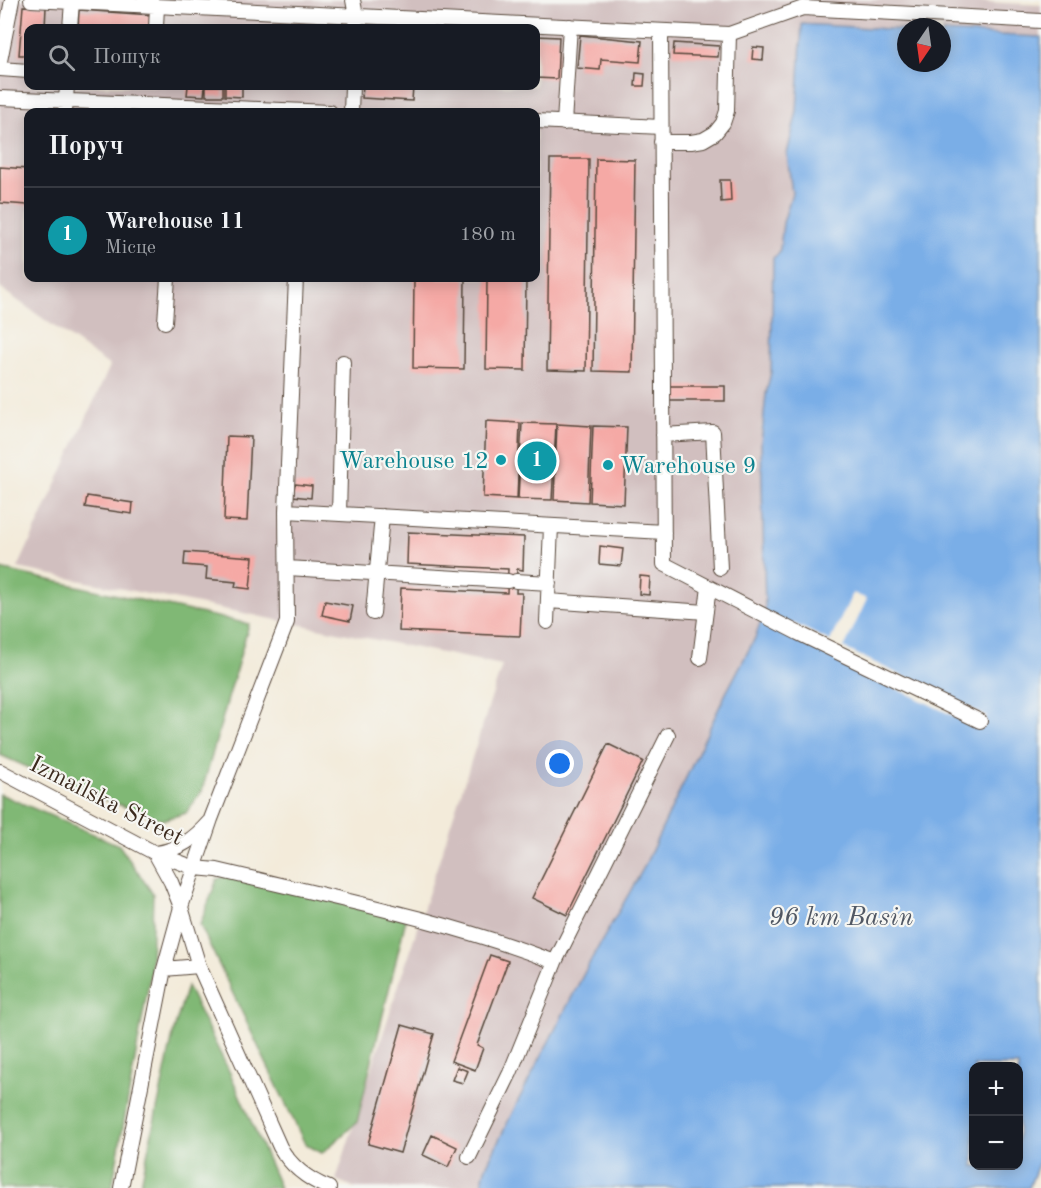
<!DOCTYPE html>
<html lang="uk">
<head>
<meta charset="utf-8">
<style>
  body { margin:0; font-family:"Old Standard TT",serif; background:#242831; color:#f1f3f6 }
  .controls { position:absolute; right:18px; bottom:18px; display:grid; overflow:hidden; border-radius:12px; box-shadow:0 3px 15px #0003 }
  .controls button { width:54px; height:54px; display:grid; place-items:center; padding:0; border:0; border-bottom:2px solid #363941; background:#171b24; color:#f1f3f6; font:30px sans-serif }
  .compass { position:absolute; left:897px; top:18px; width:54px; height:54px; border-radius:50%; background:#171b24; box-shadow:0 3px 15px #0003; rotate:193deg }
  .you { position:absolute; left:560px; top:764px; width:21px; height:21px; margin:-15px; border:4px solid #fff; border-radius:50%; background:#1a73e8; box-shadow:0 0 0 9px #1a73e833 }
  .badge { display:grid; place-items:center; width:39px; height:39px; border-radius:50%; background:#db2777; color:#fff; font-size:20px; font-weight:700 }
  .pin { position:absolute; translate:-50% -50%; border:3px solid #fff; box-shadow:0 2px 6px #0006 }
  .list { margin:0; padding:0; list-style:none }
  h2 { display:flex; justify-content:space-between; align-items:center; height:78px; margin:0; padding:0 24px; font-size:26px }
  h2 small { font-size:20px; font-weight:400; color:#9ea1a6 }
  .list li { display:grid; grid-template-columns:39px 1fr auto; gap:18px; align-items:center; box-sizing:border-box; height:96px; padding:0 24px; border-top:2px solid #363941 }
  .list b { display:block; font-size:22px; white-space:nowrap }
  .list p { margin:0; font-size:20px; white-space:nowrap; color:#9ea1a6 }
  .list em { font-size:20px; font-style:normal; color:#9ea1a6 }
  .icon { flex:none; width:33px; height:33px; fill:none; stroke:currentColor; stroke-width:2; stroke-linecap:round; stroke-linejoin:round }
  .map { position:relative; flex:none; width:1041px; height:1188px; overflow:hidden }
  .search { position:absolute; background:#171b24; box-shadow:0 3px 15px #0003; left:24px; top:24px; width:516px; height:66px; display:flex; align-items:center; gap:15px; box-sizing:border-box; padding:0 21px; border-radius:12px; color:#9ea1a6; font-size:22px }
  .panel { position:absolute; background:#171b24; box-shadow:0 3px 15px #0003; left:24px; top:108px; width:516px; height:174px; border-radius:12px }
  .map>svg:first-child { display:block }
</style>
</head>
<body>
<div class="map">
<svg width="1041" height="1188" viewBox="0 0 1041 1188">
  <rect width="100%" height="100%" fill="#f6f6f2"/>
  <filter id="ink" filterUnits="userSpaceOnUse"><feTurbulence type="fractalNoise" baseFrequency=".0167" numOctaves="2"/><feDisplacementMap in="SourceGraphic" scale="12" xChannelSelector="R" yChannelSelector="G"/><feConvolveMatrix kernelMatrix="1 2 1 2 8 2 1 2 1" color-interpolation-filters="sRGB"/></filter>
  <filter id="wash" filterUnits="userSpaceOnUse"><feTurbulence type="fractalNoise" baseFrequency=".008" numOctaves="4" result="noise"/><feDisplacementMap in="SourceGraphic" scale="24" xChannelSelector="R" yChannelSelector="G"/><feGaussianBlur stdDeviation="1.35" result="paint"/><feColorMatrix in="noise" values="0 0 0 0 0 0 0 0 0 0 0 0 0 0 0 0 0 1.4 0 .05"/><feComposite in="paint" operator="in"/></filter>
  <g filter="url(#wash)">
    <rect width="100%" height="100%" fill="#f3ebda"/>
    <path fill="#d1bfbf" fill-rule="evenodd" d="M0,0h953l88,5v32l-99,-5v-5h-36v3l-104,-6 -5,87 -10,43 5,39 -9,30 -3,26 -2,5 -5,4 -2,114 -10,55 4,182 -10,29 -29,55 -83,176 -51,89 -75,145 -32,66 -4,19h-125l-20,-8 166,-515 -484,-97 92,-202 -110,-78zM28,28h508v58h-508zM28,112h508v166h-508z"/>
    <path fill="#80b875" stroke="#5e714a" stroke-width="1.5" d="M0,569l249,55 -47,167 -16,22 -24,7 -81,-29 -81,-36z
      M0,794l119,51 34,49 -2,76 -39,218h-112z
      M229,875l177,44 -49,203 -35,31 -17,-9 -105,-219 17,-46z
      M187,986l43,87 50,115h-140l34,-158z"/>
    <path fill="#7aaee7" stroke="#5a6c82" stroke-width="1.5" fill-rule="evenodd" d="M802,24l104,6v33h36v-31l99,5v1120l-12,31h-548l4,-19 32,-66 75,-145 51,-89 83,-176 29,-55 10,-29 -4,-166 5,-49 5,-22 2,-114 5,-4 2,-5 3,-26 9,-30 -5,-39 10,-43zM974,1066h44v100h-44z"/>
    <path fill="#f3ebda" d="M853,593l14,6 -23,49 143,68 -6,13 -194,-93 6,-13 37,18z"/>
    <g id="blocks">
      <path fill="#f5a9a5" d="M23,6l23,1 -1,21h-17v27h-9z
        M79,10l73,5 -1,13h-73z
        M580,35l62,6 -2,21 -39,-3 -1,11 -23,-2z
        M536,36l23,1 -2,42 -21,-1z
        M674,43l45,3 -1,11 -45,-2z
        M753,47l11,1 -1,12 -11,-1z
        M636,73l9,1 -1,12h-9z
        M188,86h17l-1,10 -17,-1z
        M206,86h17v10h-17z
        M225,86h17v11l-17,-1z
        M363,86h50l-1,15 -50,-3z
        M550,159h39l-3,212 -39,-1z
        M596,159l39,1 -3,212 -39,-1z
        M0,167l28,2v36l-28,-2z
        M720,180h10l1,21 -10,1z
        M414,278h51l-1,91 -51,-1z
        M487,278h39l-1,92 -39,-1z
        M670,386h55v15h-55z
        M486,421l34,2 -3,76 -34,-2z
        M522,423l34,1 -4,76 -34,-1z
        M557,424l34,2 -3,76 -34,-2z
        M593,426l34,1 -3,77 -34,-2z
        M227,436l24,1 -4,84 -23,-1z
        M295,484l17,2 -1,12 -18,-2z
        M87,496l46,7 -1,11 -47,-7z
        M408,532l116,5 -1,33 -6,-1 -1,24h6l-2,43 -121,-5 2,-43 106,5 1,-24 -101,-5z
        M600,546l23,3 -2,17 -22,-2z
        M185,552l68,5 -3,32 -15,-2 1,-5 -30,-3 1,-12 -23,-2z
        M640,576l10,1 -1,18 -10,-1z
        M325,601l28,5 -3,15 -28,-6z
        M608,744l35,17 -76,154 -35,-17z
        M490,955l18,6 -31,84 6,3 -8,22 -24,-9z
        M402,1025l32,9 -34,119 -32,-9z
        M457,1067l11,4 -5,12 -11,-3z
        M432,1135l25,12 -9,20 -25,-12z"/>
    </g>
  </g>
  <g filter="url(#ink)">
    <use href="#blocks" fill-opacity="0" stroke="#57473a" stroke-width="1.5"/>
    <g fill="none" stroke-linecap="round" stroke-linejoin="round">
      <g stroke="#57473a" stroke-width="16">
        <path id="minor" d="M31,0l698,34 74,-26 238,13
          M353,0l3,16 -1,12
          M70,28l2,-26
          M156,28l1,-22
          M661,31l3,533 134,69 182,88
          M0,61l12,-61
          M0,69l28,2
          M0,98l330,14
          M65,112l2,-26
          M351,112l1,-26
          M536,121l125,6
          M564,123l6,-97
          M661,142h30l12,-2 12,-7 8,-10 4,-12 2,-77
          M165,322l3,-44
          M663,435l50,-3 7,136
          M286,511l378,21
          M339,514l4,-152
          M287,568l221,13
          M516,581l33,2
          M548,601l158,11
          M373,613l9,-97
          M547,622l4,-96
          M700,658l9,-71
          M0,771l155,82 40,15 22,2c113,27 229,50 338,92
          M155,853l16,29 10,25 18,59 81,181c11,20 27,32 49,41
          M157,853c23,-4 37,-14 52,-31
          M164,969l35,-3
          M469,1157l41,-84 45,-111 113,-227
          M121,1188l43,-219 17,-62 30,-88 76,-197 -1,-111 10,-233"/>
      </g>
      <use href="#minor" stroke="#fff" stroke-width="14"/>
    </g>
  </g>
  <g fill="#0f9aa8" stroke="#f6f6f2" stroke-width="2">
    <circle cx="501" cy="460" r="6"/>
    <circle cx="608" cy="465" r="6"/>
  </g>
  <g text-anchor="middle" stroke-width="4.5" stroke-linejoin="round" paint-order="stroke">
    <g font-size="24" fill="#0d838f" stroke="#f6f6f2" text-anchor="end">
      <text x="489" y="468">Warehouse 12</text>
      <text x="620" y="473" text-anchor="start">Warehouse 9</text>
    </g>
    <g font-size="24" fill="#3b2a1e" stroke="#f6f6f2">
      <text transform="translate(107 800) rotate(27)" y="8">Izmailska Street</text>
    </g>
    <g font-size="26" font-style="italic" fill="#515864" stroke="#f6f6f2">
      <text x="841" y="925">96 km Basin</text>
    </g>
  </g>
</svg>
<div class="controls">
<button>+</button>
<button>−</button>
</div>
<svg class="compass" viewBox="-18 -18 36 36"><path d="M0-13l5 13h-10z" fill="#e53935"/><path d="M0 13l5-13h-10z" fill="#9ea1a6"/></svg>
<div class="you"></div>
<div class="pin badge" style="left:537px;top:461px;background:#0f9aa8">1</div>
<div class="search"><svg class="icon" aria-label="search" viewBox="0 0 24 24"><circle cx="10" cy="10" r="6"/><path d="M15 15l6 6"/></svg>Пошук</div>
<section class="panel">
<h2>Поруч<small></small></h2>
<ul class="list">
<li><span class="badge" style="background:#0f9aa8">1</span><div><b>Warehouse 11</b><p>Місце</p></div><em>180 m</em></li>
</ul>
</section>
</div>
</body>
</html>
